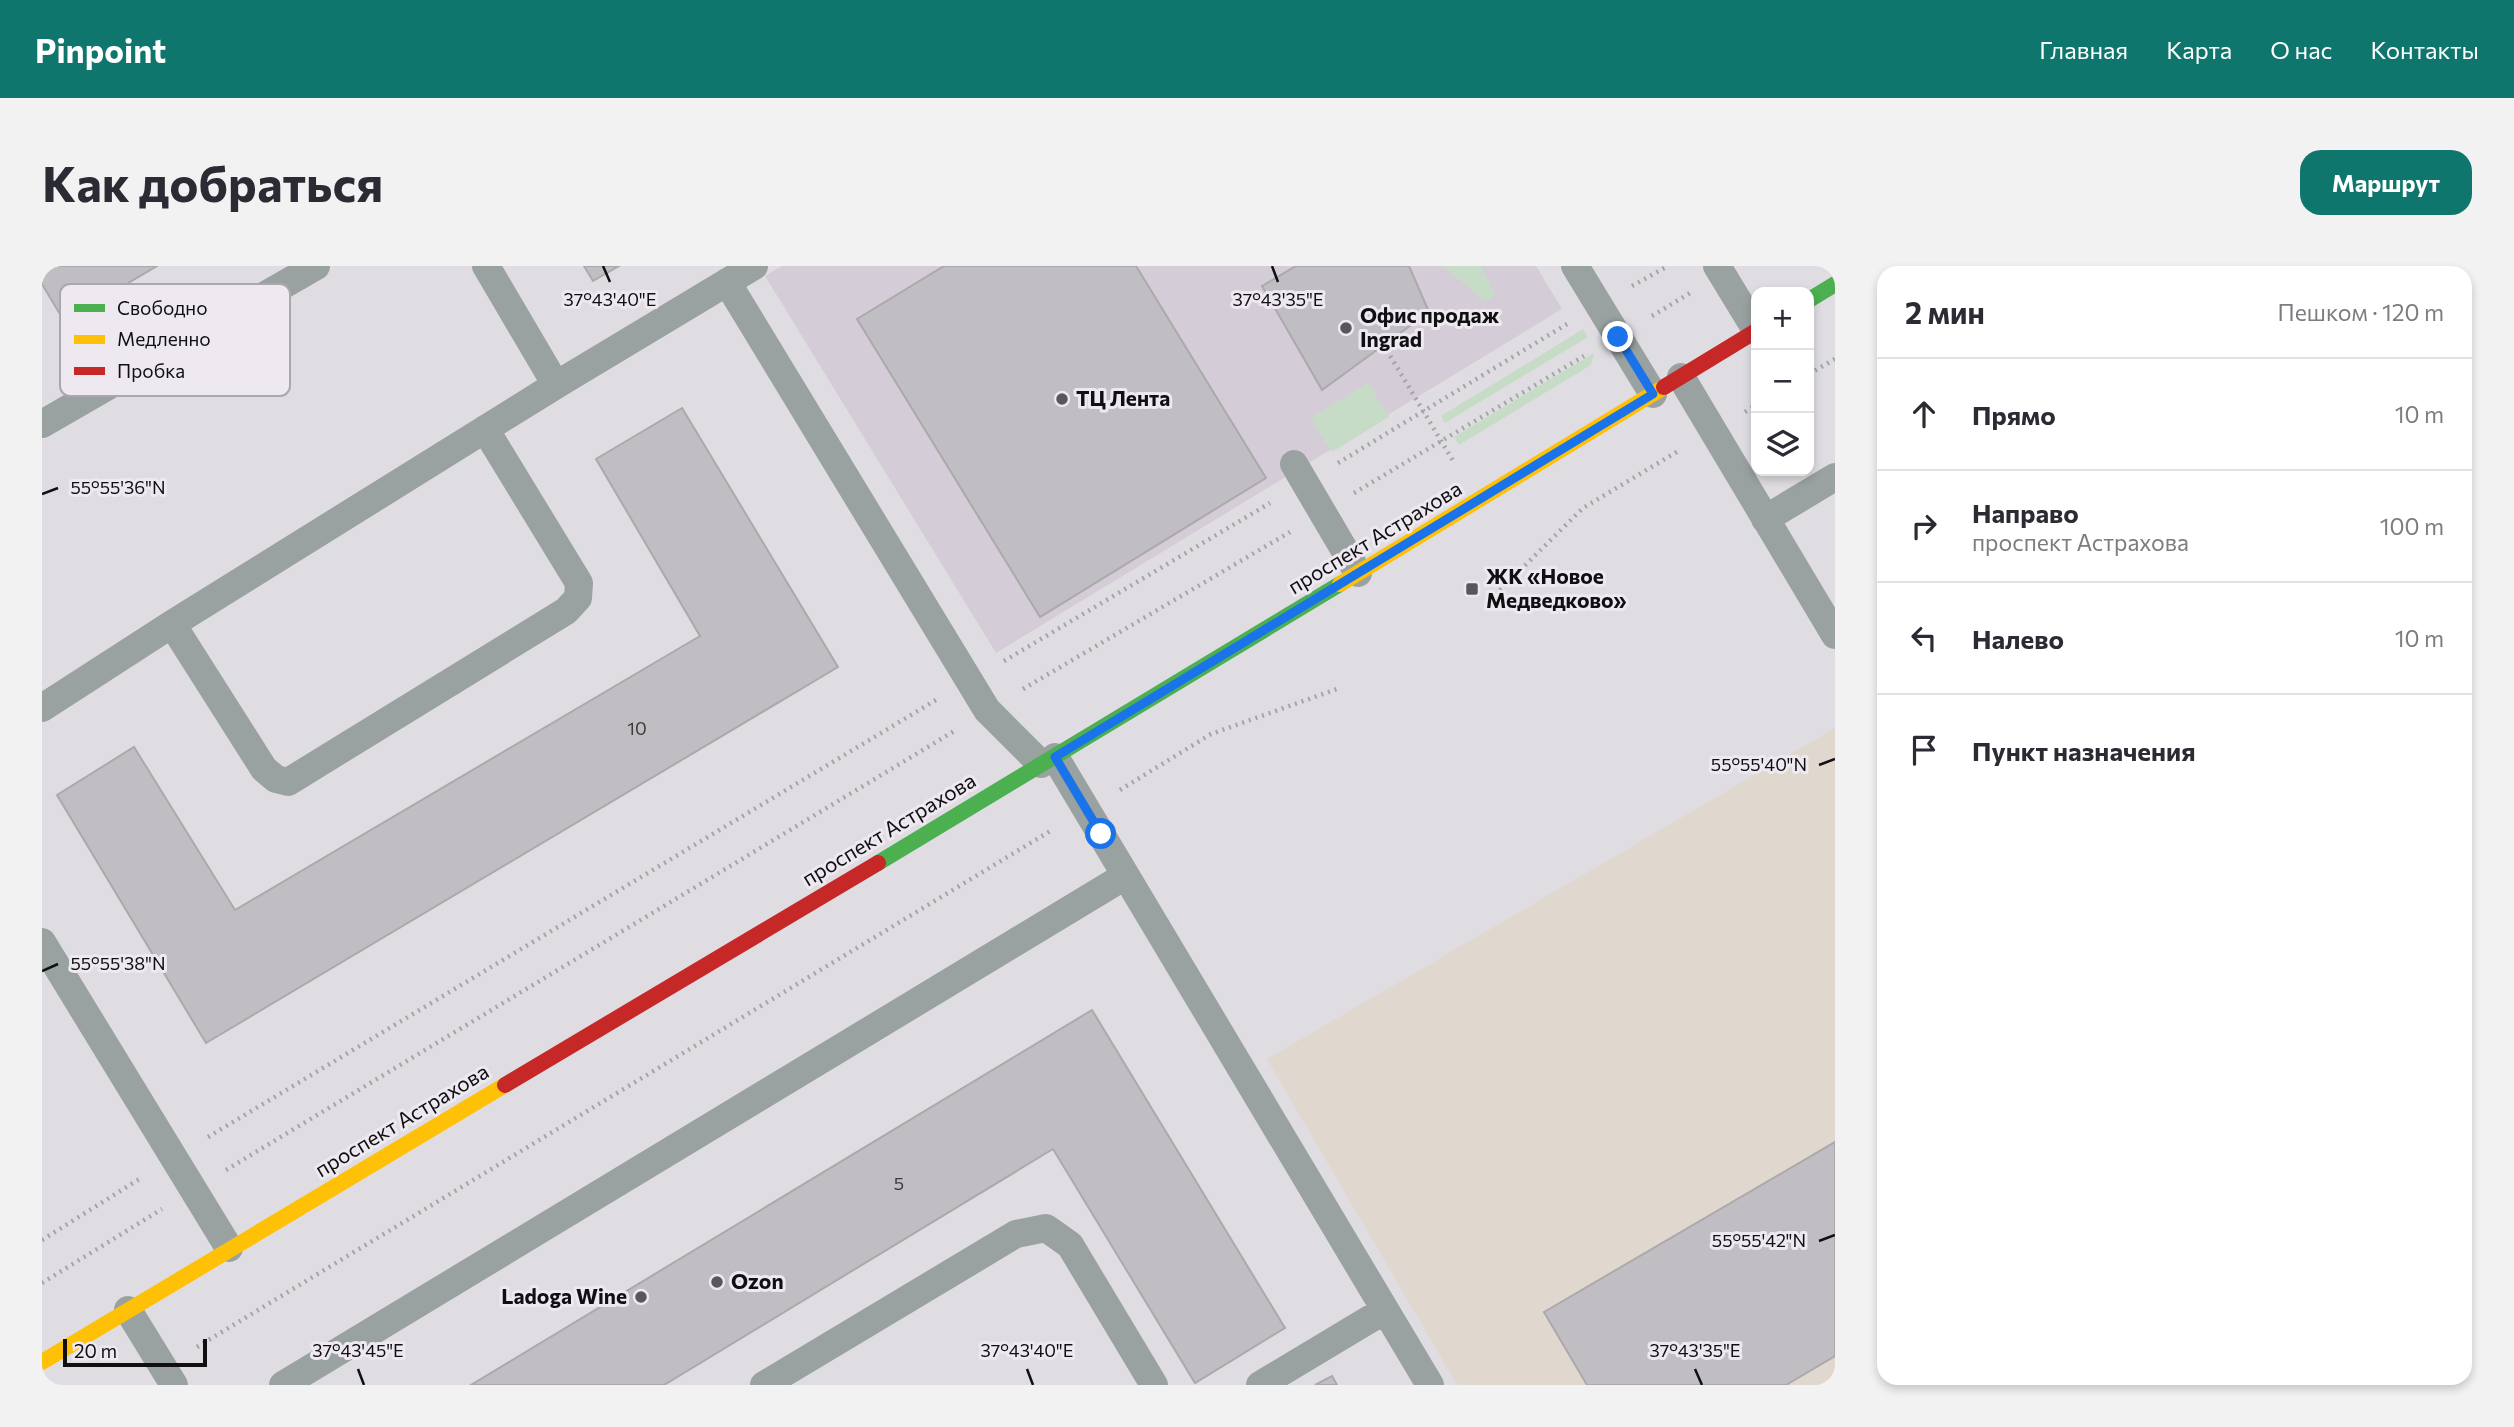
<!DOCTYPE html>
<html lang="ru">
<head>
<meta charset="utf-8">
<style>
  body { margin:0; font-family:Commissioner,sans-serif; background:#f2f2f3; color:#2b2b33 }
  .controls { position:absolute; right:21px; top:21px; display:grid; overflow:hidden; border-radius:14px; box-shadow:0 4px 10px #0003 }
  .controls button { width:63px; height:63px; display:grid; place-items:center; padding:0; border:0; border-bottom:2px solid #e1e1e2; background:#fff; color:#2b2b33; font:35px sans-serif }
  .scale { position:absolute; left:21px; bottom:18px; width:144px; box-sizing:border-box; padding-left:7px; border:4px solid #100f11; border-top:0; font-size:19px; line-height:24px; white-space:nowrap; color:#100f11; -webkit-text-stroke:5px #eee9f0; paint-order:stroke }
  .stop { position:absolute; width:21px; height:21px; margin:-16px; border:5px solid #1a73e8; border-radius:50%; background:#fff }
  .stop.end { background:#1a73e8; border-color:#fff; box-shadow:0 2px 7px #0008 }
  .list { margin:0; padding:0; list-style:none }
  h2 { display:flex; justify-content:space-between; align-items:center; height:91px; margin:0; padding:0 28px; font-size:30px }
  h2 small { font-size:23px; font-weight:400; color:#7c7c81 }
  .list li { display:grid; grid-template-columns:46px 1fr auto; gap:21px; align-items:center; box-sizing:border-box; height:112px; padding:0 28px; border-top:2px solid #e1e1e2 }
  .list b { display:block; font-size:26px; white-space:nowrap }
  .list p { margin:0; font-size:23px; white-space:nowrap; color:#7c7c81 }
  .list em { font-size:23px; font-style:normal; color:#7c7c81 }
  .icon { flex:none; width:38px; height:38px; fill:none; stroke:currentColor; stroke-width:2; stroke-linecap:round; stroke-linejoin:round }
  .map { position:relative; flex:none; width:1793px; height:1119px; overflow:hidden; border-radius:21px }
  header { display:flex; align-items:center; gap:42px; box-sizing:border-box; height:98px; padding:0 35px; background:#0f766e; color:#fff }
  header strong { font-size:33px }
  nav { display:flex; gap:38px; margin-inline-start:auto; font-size:24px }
  .intro { display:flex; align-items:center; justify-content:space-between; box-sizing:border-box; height:168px; padding:0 42px }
  h1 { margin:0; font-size:49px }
  .button { padding:18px 32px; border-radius:21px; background:#0f766e; color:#fff; font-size:24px; font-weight:700 }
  main { display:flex; gap:42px; padding:0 42px }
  aside { flex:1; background:#fff; border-radius:21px; box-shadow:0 4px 10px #0003 }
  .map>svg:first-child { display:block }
</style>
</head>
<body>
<header>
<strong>Pinpoint</strong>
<nav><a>Главная</a><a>Карта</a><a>О нас</a><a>Контакты</a></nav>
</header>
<div class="intro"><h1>Как добраться</h1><a class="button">Маршрут</a></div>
<main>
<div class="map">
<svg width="1793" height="1119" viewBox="0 0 1793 1119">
  <rect width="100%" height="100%" fill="#e0dde2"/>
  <path fill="#d4cdd7" d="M740,0h754l26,43 -566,344 -231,-377z"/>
  <path fill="#e0d7cf" d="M1793,462v657h-378l-190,-326z"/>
  <path fill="#c7dcc7" d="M1401,0h38l14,29 -10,6z
    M1541,63l5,8 -143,86 -4,-7z
    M1552,87l-3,12 -132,80 -5,-8z
    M1326,117l21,34 -57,35 -21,-34z"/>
  <path fill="#c0bec2" stroke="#aca9ad" stroke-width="2" d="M0,0h115l-93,55 -22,-37z
    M542,0h35l-26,15z
    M902,0h192l130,212 -226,139 -183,-298z
    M1254,0h113l20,46 -107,78 -60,-104z
    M640,142l156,259 -632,376 -149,-248 77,-48 101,163 465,-274 -104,-177z
    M1050,744l193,318 -90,55 -142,-234 -389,236h-193z
    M1793,876v214l-49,29h-199l-43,-73z
    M1290,1110l5,9h-22z"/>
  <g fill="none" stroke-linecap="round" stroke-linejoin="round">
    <path stroke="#a2a6a6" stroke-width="4.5" stroke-dasharray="2 5" stroke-linecap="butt" d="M1590,20l36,-20
      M1610,50l38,-23
      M1341,78l72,120
      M1767,108l26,-15
      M1703,146l11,-7
      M1296,197l229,-139
      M1312,227l230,-137
      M1453,329l88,-87 97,-58
      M962,395l266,-158
      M981,423l267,-157
      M1078,524l91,-56 126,-45
      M166,871l728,-437
      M184,904l730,-440
      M0,974l99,-62
      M0,1017l120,-74
      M155,1081l855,-517"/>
    <path stroke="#99a1a1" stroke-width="28" d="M444,0l70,119 198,-119
      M1533,0l78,128
      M1675,0l39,64
      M685,16l260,428 54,54
      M1639,111l154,258
      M0,158l274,-158
      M1252,198l64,109
      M1723,253l70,-42
      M130,358l92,145 12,10 12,3 278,-171 12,-13 1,-15 -94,-154
      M0,442l130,-84 384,-239
      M1013,491l375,628
      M0,676l187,306
      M86,1044l46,75
      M241,1119l842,-509
      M722,1119l252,-151 30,-6 24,17 84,140
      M1218,1119l125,-75"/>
    <path stroke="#4caf50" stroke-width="16" d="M1767,34l26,-16
      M836,597l462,-279"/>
    <path stroke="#ffc107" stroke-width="16" d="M1298,318l324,-197
      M0,1096l463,-277"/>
    <path stroke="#c62828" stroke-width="16" d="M1622,121l92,-56
      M463,819l373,-222"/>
  </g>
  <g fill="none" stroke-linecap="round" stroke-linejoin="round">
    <path stroke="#1a73e8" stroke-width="9" d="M1059,568l-46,-77 598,-363 -35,-57"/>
  </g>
  <path fill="none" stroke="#100f11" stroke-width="2.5" d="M561,0l7,16M1230,0l6,16M0,228l16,-6M1777,499l16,-6M0,705l16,-7M1777,975l16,-6M316,1103l6,16M985,1103l6,16M1653,1103l7,16"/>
  <g fill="#59575a" stroke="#eee9f0" stroke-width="2.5">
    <circle cx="1304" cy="62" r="7"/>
    <circle cx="1020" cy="133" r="7"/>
    <rect x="1423" y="316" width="14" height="14" rx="3.5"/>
    <circle cx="675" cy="1016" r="7"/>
    <circle cx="599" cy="1031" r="7"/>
  </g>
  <g text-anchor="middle" stroke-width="6" stroke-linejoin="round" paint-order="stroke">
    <g font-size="18" fill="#3c3b3d">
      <text x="595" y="469">10</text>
      <text x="857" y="924">5</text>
    </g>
    <g font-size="21" font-weight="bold" fill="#100f11" stroke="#eee9f0" text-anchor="start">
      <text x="1318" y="57">Офис продаж<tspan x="1318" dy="24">Ingrad</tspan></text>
      <text x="1034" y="140">ТЦ Лента</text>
      <text x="1444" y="318">ЖК «Новое<tspan x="1444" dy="24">Медведково»</tspan></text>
      <text x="689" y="1023">Ozon</text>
      <text x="585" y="1038" text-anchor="end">Ladoga Wine</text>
    </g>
    <g font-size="21" fill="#100f11" stroke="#eee9f0">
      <text transform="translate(1333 272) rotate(-31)" y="7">проспект Астрахова</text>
      <text transform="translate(847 564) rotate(-31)" y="7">проспект Астрахова</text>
      <text transform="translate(360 855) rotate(-31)" y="7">проспект Астрахова</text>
    </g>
  </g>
  <rect x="18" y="18" width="230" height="112" rx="10" fill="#eee9f0" stroke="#aba8ad" stroke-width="2"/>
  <rect x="32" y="38" width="31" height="8" fill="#4caf50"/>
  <rect x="32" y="69" width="31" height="9" fill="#ffc107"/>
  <rect x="32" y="101" width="31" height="8" fill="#c62828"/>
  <g font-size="19" fill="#100f11">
    <text x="75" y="49">Свободно</text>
    <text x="75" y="80">Медленно</text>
    <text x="75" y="112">Пробка</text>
  </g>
  <g font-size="18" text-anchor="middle" fill="#100f11" stroke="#eee9f0" stroke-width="6" stroke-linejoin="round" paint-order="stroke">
    <text x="568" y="40">37°43'40"E</text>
    <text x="1236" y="40">37°43'35"E</text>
    <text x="76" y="228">55°55'36"N</text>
    <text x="1717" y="505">55°55'40"N</text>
    <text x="76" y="704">55°55'38"N</text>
    <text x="1717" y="981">55°55'42"N</text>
    <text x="316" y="1091">37°43'45"E</text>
    <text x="985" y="1091">37°43'40"E</text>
    <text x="1653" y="1091">37°43'35"E</text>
  </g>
</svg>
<div class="controls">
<button>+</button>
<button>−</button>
<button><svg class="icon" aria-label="layers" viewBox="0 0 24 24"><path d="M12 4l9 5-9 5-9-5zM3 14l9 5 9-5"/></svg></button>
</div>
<div class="scale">20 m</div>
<div class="stop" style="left:1059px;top:568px"></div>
<div class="stop end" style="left:1576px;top:71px"></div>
</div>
<aside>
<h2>2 мин<small>Пешком · 120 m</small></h2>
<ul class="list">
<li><svg class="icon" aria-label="ahead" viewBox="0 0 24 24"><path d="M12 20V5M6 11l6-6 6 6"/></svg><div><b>Прямо</b></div><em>10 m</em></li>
<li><svg class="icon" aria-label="right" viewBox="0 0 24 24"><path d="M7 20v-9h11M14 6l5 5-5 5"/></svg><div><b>Направо</b><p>проспект Астрахова</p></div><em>100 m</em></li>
<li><svg class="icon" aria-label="left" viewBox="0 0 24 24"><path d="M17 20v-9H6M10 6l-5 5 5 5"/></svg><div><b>Налево</b></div><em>10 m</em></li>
<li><svg class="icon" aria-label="arrive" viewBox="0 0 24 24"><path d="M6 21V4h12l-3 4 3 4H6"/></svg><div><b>Пункт назначения</b></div></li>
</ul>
</aside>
</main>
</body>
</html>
